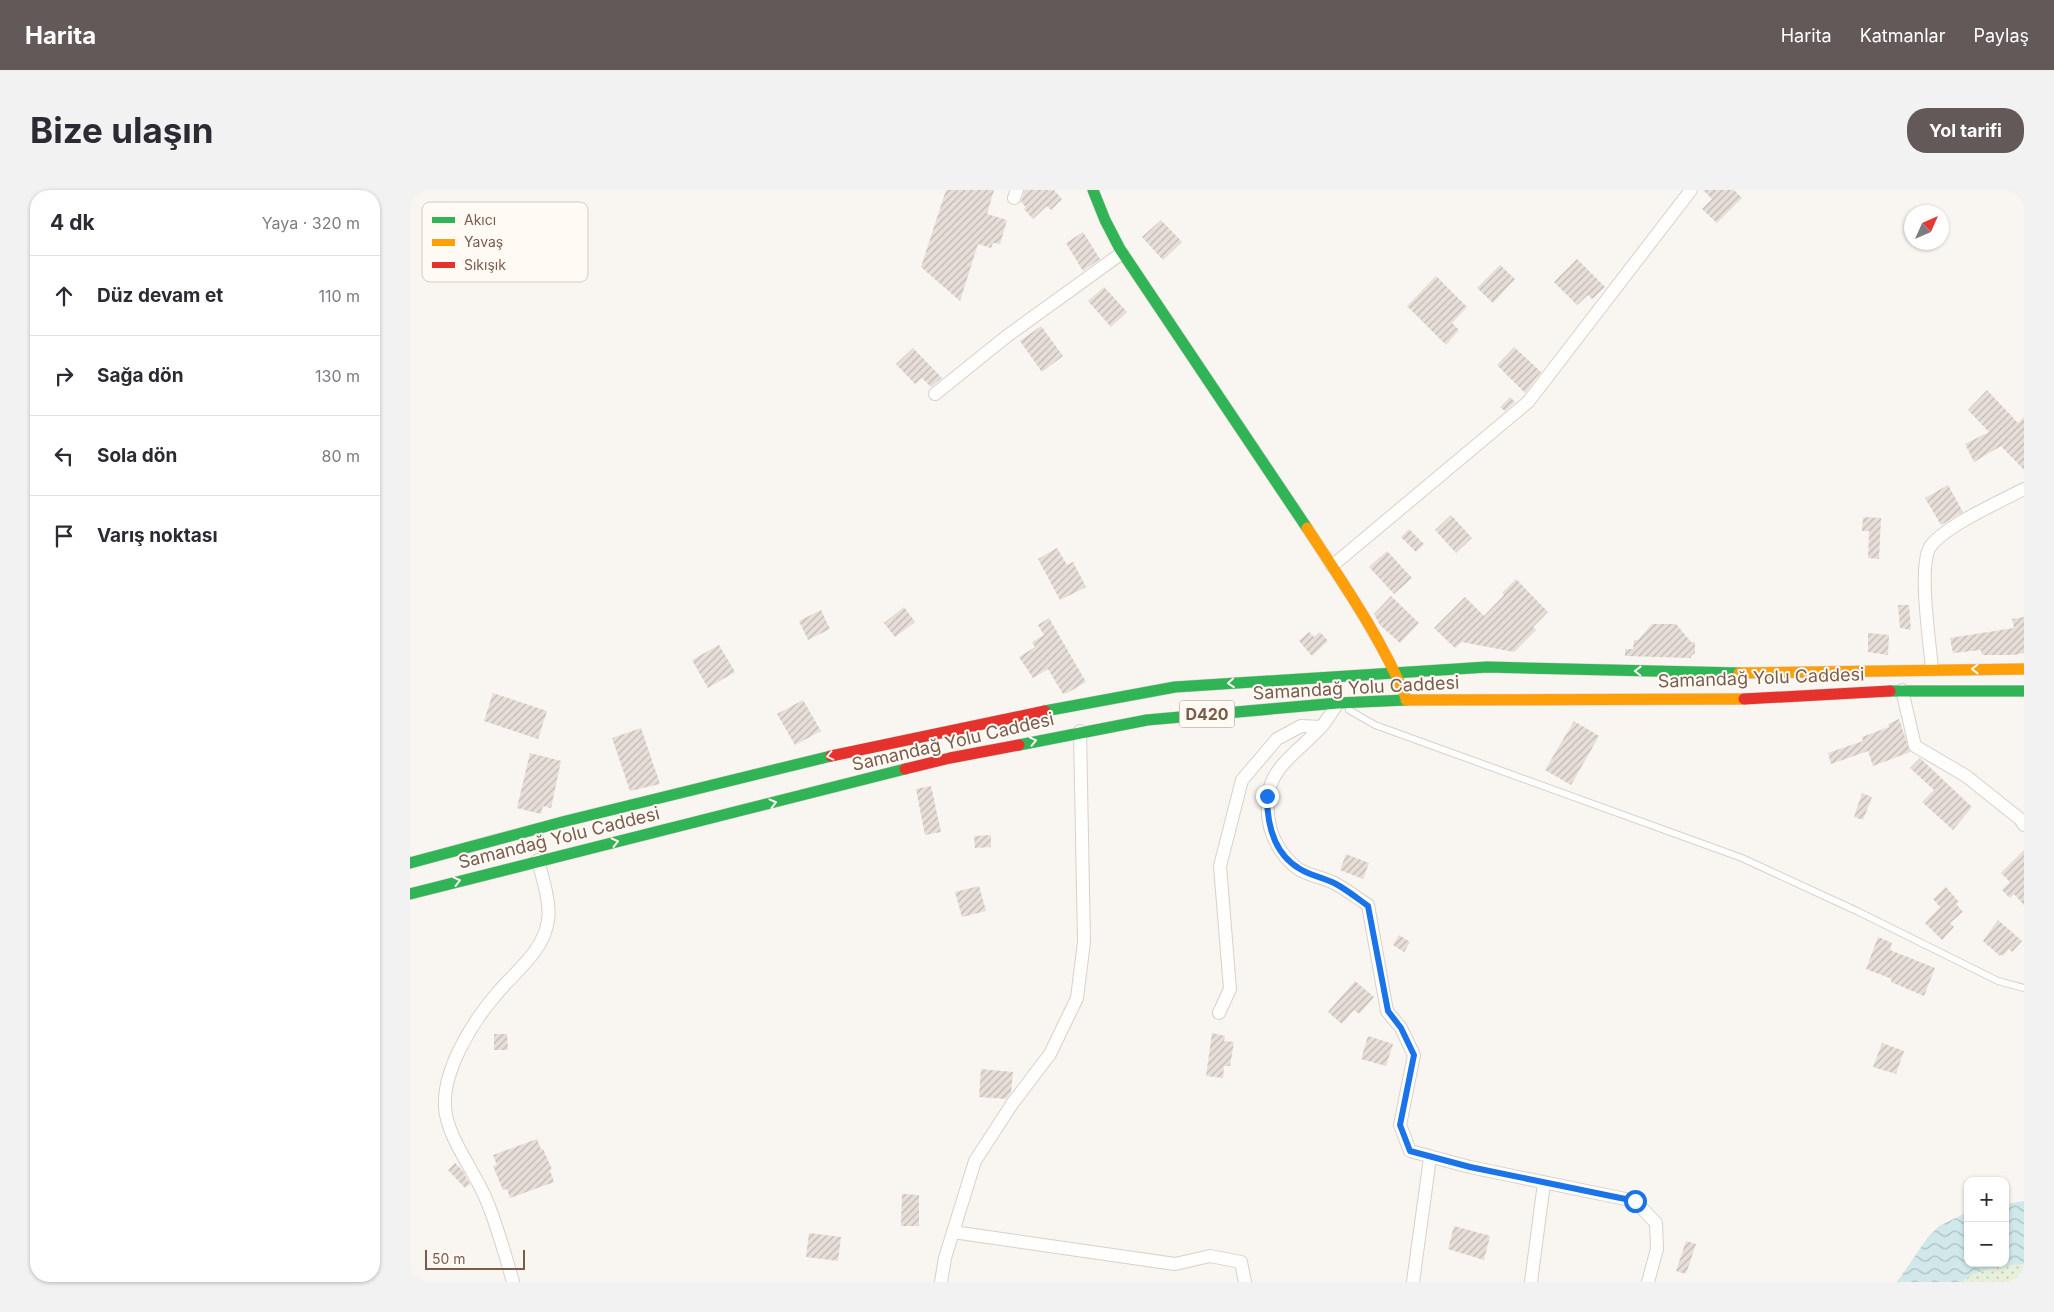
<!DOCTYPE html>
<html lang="tr">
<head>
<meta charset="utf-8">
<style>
  body { margin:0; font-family:Inter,sans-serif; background:#f2f2f3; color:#2b2b33 }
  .controls { position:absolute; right:15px; bottom:15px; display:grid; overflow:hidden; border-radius:10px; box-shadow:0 1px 4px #0004 }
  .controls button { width:45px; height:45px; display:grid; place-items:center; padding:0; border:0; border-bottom:1px solid #e1e1e2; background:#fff; color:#2b2b33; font:25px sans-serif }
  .compass { position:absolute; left:1494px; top:15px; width:45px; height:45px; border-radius:50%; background:#fff; box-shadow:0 1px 4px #0004; rotate:45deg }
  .scale { position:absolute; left:15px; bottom:12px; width:100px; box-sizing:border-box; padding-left:5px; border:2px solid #7a5c4d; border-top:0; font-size:14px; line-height:18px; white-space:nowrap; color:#7a5c4d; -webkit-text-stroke:4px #fffaf3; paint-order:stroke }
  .stop { position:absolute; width:15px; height:15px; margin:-11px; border:4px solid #1a73e8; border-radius:50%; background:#fff }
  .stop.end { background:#1a73e8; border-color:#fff; box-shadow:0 1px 5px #0008 }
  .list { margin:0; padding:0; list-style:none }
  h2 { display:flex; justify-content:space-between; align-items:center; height:65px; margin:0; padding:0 20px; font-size:21px }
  h2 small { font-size:16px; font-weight:400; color:#7c7c81 }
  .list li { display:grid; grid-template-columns:32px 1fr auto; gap:15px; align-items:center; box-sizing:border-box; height:80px; padding:0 20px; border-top:1px solid #e1e1e2 }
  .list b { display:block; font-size:19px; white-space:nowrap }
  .list em { font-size:16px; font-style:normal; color:#7c7c81 }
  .icon { flex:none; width:28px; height:28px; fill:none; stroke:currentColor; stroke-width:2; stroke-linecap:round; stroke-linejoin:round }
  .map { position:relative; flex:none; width:1614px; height:1092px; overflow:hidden; border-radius:20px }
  header { display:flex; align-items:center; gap:30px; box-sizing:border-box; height:70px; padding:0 25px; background:#625958; color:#fff }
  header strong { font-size:24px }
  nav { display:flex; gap:28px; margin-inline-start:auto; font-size:18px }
  .intro { display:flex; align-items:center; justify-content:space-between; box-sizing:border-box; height:120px; padding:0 30px }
  h1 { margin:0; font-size:35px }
  .button { padding:12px 22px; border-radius:20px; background:#625958; color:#fff; font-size:18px; font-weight:700 }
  main { display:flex; gap:30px; padding:0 30px }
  aside { flex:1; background:#fff; border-radius:20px; box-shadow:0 1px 4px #0004 }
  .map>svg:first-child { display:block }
</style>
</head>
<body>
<header>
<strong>Harita</strong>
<nav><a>Harita</a><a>Katmanlar</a><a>Paylaş</a></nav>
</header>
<div class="intro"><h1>Bize ulaşın</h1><a class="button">Yol tarifi</a></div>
<main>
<aside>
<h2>4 dk<small>Yaya · 320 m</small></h2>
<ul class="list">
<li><svg class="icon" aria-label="ahead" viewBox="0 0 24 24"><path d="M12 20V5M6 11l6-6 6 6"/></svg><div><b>Düz devam et</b></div><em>110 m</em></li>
<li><svg class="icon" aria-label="right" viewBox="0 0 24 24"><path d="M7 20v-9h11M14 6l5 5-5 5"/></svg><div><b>Sağa dön</b></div><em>130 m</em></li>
<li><svg class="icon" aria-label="left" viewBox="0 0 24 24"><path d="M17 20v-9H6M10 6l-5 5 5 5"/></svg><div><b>Sola dön</b></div><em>80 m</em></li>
<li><svg class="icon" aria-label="arrive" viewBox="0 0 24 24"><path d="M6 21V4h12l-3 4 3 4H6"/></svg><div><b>Varış noktası</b></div></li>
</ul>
</aside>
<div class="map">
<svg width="1614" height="1092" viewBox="0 0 1614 1092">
  <defs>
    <pattern id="grass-dots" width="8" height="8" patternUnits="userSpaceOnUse" patternTransform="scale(1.25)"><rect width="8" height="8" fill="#e7f0db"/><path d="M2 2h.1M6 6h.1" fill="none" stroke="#c0c6b4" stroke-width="1.8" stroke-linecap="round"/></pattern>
    <pattern id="water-waves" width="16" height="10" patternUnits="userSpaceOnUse" patternTransform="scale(1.25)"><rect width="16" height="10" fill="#d0e8ea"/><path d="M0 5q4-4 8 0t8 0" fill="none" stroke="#aebfc0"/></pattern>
    <pattern id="building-hatch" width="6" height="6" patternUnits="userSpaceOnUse" patternTransform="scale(1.25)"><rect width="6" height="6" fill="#e6ded7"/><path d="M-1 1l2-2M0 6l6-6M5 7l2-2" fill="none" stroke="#bfb7b1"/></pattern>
  </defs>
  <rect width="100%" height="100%" fill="#f9f5f0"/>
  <path fill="url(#grass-dots)" d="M1614,1074v18h-63c17,-14 42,-16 63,-18z"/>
  <path fill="url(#water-waves)" d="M1614,1011v63c-21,2 -46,4 -63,18h-64l31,-45 11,-11 29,-14v51h37v-59z"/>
  <path fill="url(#building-hatch)" d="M536,0h48l-7,24 20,6 -7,24 -7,-1 -2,5 -13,-4 -18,57 -39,-34z
    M615,0h29l8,9 -11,11 -4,-4 -14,13 -9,-10 2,-2 -5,-5z
    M1293,0h31l8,8 -25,25 -15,-14 10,-10z
    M751,30l21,22 -19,18 -21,-23z
    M673,42l17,27 -17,12 -17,-28z
    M1167,69l28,28 -13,12 -4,-4 -11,10 -23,-23z
    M1090,75l15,14 -22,24 -16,-15z
    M1026,86l31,31 -15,16 7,7 -13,15 -39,-39z
    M694,97l23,25 -16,15 -23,-26z
    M631,136l22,30 -21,16 -22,-31z
    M1104,157l27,25 -16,21 -28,-28z
    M503,158l29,30 -11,9 -9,-9 -7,6 -19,-20z
    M1577,200l31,33 6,-6v53l-23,-24 -27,16 -9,-18 24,-12 -21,-22z
    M1100,207l5,5 -10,9 -5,-4z
    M1538,295l15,27 -22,13 -16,-27z
    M1041,325l21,23 -16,15 -21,-23z
    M1453,327l18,1 -2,41 -11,-1 1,-27h-7z
    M999,339l15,15 -8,8 -15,-15z
    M647,358l10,17 6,-3 13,25 -26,13 -22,-41z
    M977,361l25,27 -18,16 -25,-27z
    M1106,389l32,33 -15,15 3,3 -22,22 -52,-10 -7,6 -21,-20 31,-31 19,19 20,-21 -2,-2z
    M981,406l28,27 -19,20 -20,-18 -6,-11z
    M1488,415h11l2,25 -11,-2z
    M494,417l11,15 -20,15 -11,-14z
    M411,420l9,19 -22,11 -9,-19z
    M1614,427v36l-11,2h-31l-1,-5 -28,3 -3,-15 64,-10 -2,-9z
    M639,428l37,64 -19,11 -4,1 -15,-25 -15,9 -14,-21 16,-10 -3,-5 12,-7 -6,-10z
    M1242,434h24l15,18h4v11l-4,3v2l-66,-2v-7h8l1,-9h4z
    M899,442l5,5 6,-5 8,9 -16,15 -13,-15z
    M1458,443l21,2 -1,20 -20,-3z
    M309,455l16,27 -27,16 -16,-28z
    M83,503l54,18 -9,28 -54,-18z
    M393,510l18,31 -26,14 -18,-31z
    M1489,529l11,33 -37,14 -5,-15 -37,13 -3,-11 35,-12 -1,-4 27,-10 -1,-3z
    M1164,531l25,15 -28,49 -26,-15z
    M231,538l19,56 -30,7 -18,-53z
    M120,563l31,8 -10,47 -8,-2 -2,8 -24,-6z
    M1510,568l52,49 -19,23 -31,-28 12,-12 -24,-22z
    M521,596l10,46 -16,3 -9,-46z
    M1452,603l10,4 -9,23 -9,-3z
    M581,645v12l-16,1 -1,-12z
    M1614,660v55l-10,-11 -4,4 -8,-8 8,-8 -9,-9z
    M936,664l23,9 -6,16 -23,-9z
    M569,696l7,25 -24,6 -7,-25z
    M1536,697l13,15 -3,2 7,8 -13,11 4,4 -12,13 -17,-17 15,-16 -7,-8z
    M1588,730l24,21 -10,11 -3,-3 -6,7 -2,-2 -1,2 -17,-15z
    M989,745l11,7 -6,10 -11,-7z
    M1468,747l14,6 -2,7 45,18 -11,28 -33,-14 1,-3 -26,-10z
    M945,791l19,16 -15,17 -5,-4 -12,14 -14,-12z
    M802,843l13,3 -1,5 10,1 -4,24h-6l-1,12 -17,-2z
    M84,844h13l1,16h-14z
    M958,846l25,8 -7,22 -25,-7z
    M1472,853l22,8 -8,23 -23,-7z
    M571,879l32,3 -2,20 -5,7 -27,-2z
    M127,949l4,10h2l9,20 -2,1 4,12 -44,16 -3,-9 -4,1 -10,-24 4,-1 -4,-10z
    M45,973l7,7 8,14 -5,4 -17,-18z
    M492,1004l17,1v31h-18z
    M1044,1036l36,10 -6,24 -36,-11z
    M399,1043l32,4 -3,24 -32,-4z
    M1276,1051l10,3 -10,30 -10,-3z"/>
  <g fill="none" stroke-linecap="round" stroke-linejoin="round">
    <g stroke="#d7d1cb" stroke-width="8">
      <path id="lane" d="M939,520l26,15 367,133 117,54 139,69 26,7"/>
    </g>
    <g stroke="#d7d1cb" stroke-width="14">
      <path id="street" d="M604,8l3,-8
        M525,204l72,-58 115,-83
        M922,376l196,-164 163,-212
        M1522,479c-2,-25 -14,-102 -2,-122 13,-20 71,-46 94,-58
        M1492,500l13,56 51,30 54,43 4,6
        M928,513c-6,8 -11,18 -18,25 -31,33 -62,45 -50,99 4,16 15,33 30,43 11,6 25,8 36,14 11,6 21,14 32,21l19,106 14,17 13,27 -14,70 10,26 60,16 165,34 21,22 1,26 -9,33
        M809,823l11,-24 -10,-123 22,-86 35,-41 24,-13 20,1
        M543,1042l222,32 35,-8 31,6 4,20
        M103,1092c-8,-28 -16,-57 -27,-83 -12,-29 -40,-63 -41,-93 -2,-36 27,-83 49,-109 19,-24 50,-45 54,-77 3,-17 -6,-43 -10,-60
        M531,1092l4,-24 30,-97 37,-57 38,-50 27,-56 7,-56 -4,-211
        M1003,1092l17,-124
        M1121,1092l13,-99"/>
    </g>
    <g stroke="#d9d2cb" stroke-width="12">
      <path id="fast" d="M683,0l12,30 15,29 187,279
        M1480,501h134
        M635,521l130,-24 312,-20 252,6
        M609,555l128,-25 191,-17 68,-3
        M0,673l156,-42 265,-65
        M0,704l495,-125"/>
    </g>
    <g stroke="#d9d2cb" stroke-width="12">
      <path id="slow" d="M897,338c36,55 75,111 100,172
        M1329,483l285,-4
        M996,510l338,-1"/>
    </g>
    <g stroke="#d9d2cb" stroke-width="12">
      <path id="jam" d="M1334,509l146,-8
        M421,566l214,-45
        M495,579l45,-11 69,-13"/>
    </g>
    <use href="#lane" stroke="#fefefd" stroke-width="6"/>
    <use href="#street" stroke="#fefefd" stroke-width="12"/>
    <use href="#fast" stroke="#30b455" stroke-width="11"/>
    <use href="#slow" stroke="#ff9f0a" stroke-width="11"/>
    <use href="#jam" stroke="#e5322d" stroke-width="11"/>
  </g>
  <defs><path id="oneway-chevron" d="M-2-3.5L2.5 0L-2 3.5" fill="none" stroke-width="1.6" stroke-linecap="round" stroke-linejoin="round" transform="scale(1.25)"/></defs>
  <g stroke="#fffaf3">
    <use href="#oneway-chevron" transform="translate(1565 479) rotate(-180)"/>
    <use href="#oneway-chevron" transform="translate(1228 481) rotate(-179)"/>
    <use href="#oneway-chevron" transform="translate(821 493) rotate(176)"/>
    <use href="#oneway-chevron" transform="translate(623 551) rotate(-12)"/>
    <use href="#oneway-chevron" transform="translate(420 566) rotate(167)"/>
    <use href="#oneway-chevron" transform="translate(363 613) rotate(-14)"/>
    <use href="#oneway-chevron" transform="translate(205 652) rotate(-14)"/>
    <use href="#oneway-chevron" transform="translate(47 691) rotate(-14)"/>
  </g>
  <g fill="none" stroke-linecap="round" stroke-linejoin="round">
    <path stroke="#1a73e8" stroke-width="6" d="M857,606c0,28 7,58 33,73 11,7 25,9 36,15 11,6 21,14 32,22l20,105 13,17 13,27 -14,70 10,26 60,16 165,34"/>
  </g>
  <g text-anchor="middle" stroke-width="4" stroke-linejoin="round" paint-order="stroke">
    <rect fill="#fffaf3" stroke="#a28b7f" stroke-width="1" x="769.5" y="510.5" width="55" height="27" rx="4"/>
    <g font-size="16" font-weight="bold" fill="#7a5c4d">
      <text x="797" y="530">D420</text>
    </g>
    <g font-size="18" fill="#7a5c4d" stroke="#fffaf3">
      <text transform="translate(1351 488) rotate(-2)" y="6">Samandağ Yolu Caddesi</text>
      <text transform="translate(946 498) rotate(-3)" y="6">Samandağ Yolu Caddesi</text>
      <text transform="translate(543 552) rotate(-13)" y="6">Samandağ Yolu Caddesi</text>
      <text transform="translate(149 648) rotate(-14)" y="6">Samandağ Yolu Caddesi</text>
    </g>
  </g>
  <rect x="12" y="12" width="166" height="80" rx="8" fill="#fffaf3" stroke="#d7cbc1" stroke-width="1"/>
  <rect x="22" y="27" width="23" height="6" fill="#30b455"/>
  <rect x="22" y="49" width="23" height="7" fill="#ff9f0a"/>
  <rect x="22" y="72" width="23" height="6" fill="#e5322d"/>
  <g font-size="14" fill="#7a5c4d">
    <text x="54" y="35">Akıcı</text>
    <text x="54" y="57">Yavaş</text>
    <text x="54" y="80">Sıkışık</text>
  </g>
</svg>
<div class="controls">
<button>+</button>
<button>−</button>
</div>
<svg class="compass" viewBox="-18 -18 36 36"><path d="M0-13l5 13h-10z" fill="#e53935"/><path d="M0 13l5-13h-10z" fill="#7c7c81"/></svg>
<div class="scale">50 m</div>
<div class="stop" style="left:1225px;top:1011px"></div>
<div class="stop end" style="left:857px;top:606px"></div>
</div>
</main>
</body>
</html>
